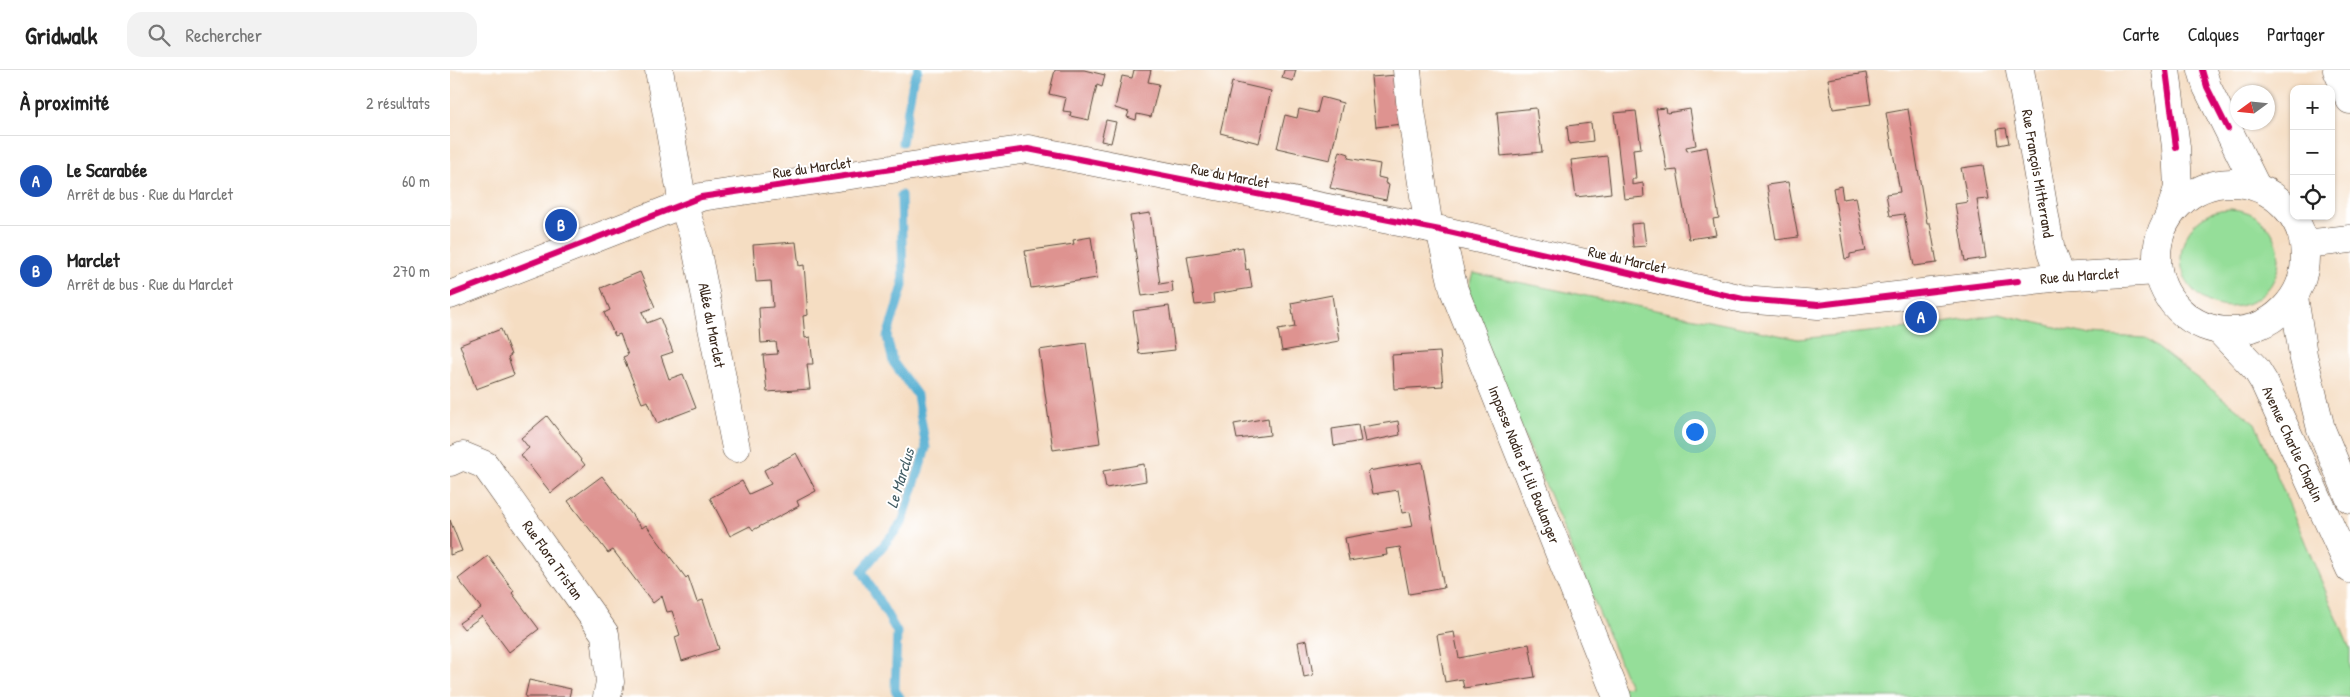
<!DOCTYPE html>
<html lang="fr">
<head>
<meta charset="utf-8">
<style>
  body { margin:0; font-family:"Patrick Hand",sans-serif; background:#f2f2f2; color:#222 }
  .controls { position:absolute; right:15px; top:15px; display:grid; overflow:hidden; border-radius:10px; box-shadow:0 1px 4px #0004 }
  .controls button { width:45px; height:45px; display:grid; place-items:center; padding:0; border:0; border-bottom:1px solid #e0e0e0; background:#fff; color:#222; font:25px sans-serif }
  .compass { position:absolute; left:1780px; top:15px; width:45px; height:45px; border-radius:50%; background:#fff; box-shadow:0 1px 4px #0004; rotate:255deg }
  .you { position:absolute; left:1244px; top:361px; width:18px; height:18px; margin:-12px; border:4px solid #fff; border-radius:50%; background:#1a73e8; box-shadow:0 0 0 8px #1a73e833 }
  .badge { display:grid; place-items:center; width:32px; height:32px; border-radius:50%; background:#111827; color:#fff; font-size:16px; font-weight:700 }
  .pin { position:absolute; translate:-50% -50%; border:2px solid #fff; box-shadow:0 1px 5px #0006 }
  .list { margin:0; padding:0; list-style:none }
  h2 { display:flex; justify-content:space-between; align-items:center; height:65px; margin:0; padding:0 20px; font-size:21px }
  h2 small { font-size:16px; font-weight:400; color:#767676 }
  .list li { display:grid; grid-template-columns:32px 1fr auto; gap:15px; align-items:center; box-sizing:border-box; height:90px; padding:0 20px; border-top:1px solid #e0e0e0 }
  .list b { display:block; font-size:19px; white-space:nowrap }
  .list p { margin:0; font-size:16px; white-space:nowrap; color:#767676 }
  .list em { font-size:16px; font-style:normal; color:#767676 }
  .icon { flex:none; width:28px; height:28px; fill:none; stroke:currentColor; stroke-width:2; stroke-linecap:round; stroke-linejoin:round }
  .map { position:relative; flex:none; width:1900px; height:627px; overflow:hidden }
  header { display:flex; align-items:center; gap:30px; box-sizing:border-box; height:70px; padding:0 25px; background:#fff; border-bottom:1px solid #e0e0e0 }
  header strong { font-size:24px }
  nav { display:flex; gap:28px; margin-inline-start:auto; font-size:18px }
  .search { width:350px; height:45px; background:#f2f2f2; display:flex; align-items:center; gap:12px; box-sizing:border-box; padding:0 18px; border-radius:15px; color:#767676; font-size:19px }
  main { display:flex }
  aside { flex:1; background:#fff }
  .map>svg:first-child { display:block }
</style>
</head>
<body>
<header>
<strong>Gridwalk</strong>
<div class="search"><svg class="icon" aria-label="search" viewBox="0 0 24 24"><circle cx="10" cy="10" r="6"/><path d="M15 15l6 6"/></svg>Rechercher</div>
<nav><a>Carte</a><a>Calques</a><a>Partager</a></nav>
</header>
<main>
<aside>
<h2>À proximité<small>2 résultats</small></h2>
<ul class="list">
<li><span class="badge" style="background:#1a4fb4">A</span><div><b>Le Scarabée</b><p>Arrêt de bus · Rue du Marclet</p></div><em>60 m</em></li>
<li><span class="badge" style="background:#1a4fb4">B</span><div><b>Marclet</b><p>Arrêt de bus · Rue du Marclet</p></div><em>270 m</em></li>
</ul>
</aside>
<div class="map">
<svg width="1900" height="627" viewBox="0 0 1900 627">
  <rect width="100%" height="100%" fill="#fff"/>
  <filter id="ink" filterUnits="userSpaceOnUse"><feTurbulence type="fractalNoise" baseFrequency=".02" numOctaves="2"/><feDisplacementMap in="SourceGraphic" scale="10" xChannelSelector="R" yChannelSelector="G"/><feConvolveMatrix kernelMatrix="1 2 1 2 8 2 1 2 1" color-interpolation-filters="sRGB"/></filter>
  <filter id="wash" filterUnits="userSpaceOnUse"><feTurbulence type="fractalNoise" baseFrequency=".0096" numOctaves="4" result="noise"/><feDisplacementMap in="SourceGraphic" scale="20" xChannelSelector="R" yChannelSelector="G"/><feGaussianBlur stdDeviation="1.12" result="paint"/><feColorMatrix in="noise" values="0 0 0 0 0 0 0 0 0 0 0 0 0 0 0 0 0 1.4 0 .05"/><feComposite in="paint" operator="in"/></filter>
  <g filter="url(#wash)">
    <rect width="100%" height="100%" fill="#f5ddc2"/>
    <path fill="#95de99" stroke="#68845c" d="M1731 188a49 49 0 1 1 98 0a49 49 0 1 1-98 0Z
      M1023,203l325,66 121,-12 80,-13 91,21 55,3 110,85 95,226v48h-748l-2,-5 30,-6 -164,-389z"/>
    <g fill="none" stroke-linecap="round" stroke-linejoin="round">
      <path stroke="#54afd2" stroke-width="9" d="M452,72l11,-61 5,-11
        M450,627l-5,-7 2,-58 -35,-61 40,-48 24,-75 -9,-53 -24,-33 -6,-25 16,-51 -2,-91"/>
    </g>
    <g id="blocks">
      <path fill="#de9390" d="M605,0h29l21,5 -3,12 -5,-2 -8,35 -19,-4 1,-4 -8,-1 3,-13 -17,-4z
        M684,0h17l-3,12 11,2 -8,33 -14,-3 -1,6 -9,-3 2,-5 -14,-4 7,-32 10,2z
        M834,0h12l-3,11 -11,-3z
        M1416,3l5,31 -38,5 -5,-30z
        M947,5l5,49 -26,3 -5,-50z
        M782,12l39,9 -12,52 -39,-10z
        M871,27l22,6 -13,57 -53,-12 8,-33 12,3 2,-9 18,4z
        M1086,38l6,44 -41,4 -4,-44z
        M1216,38l1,5 23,-4 6,36 -10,2 1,4 20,-4 12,71 -6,1 3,16 -27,4 -12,-69 -10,1 -11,-62z
        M1458,39l19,114h3l7,40 -23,3 -10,-52 -14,2 -4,-22 14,-2 -14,-79z
        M1186,41l5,37 -8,1 3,30h-4v6l11,-2 1,14 -20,2 -10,-86z
        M656,50l10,2 -5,21 -10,-2z
        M1141,53l2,18 -24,3 -2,-18z
        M1556,58l3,15 -10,2 -2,-16z
        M890,81l9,3 -1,4 32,6 -2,13 8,2 -1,4 4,2 -3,15 -56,-12z
        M1157,86l4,37 -35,4 -5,-37z
        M1533,95l6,34 -12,1 9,58 -21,3 -10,-57 13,-2 -7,-34z
        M1338,112l10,55 -22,3 -9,-55z
        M1391,116l2,13 13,-2 10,54 -16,3v4l-5,1 -12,-71z
        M700,143l10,71 12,-2 1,10 -31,4 -12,-80z
        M1193,153l3,23 -13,1 -2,-23z
        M641,167l6,41 -66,10 -6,-37 49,-7 -1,-4z
        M346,172l3,24 5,-1 4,50 -5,1 2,22 5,-1 3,27h-6l3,25 -43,3 -4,-37 15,-1 -2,-12 -15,1 -2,-35 14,-1 -2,-26 -15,1 -3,-37z
        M793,177l3,23 3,-1 3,19 -39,6 1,9 -19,2 -8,-49z
        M190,202l15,35 -13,5 5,11 13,-5 13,34 -12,4 8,23 14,-5 13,34 -39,15 -9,-22 -6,2 -19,-46 5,-2 -8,-21 -5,2 -11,-23 6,-3 -9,-22z
        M882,225l7,46 -57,10 -4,-21 17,-3 -4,-24z
        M719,236l6,44 -36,4 -6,-43z
        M51,259l10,26 -3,2 6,18 -38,14 -16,-44z
        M636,273l14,100 -47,7 -14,-100z
        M990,282l3,34 -49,3 -2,-34z
        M97,346l38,49 -34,28 -30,-38 8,-7 -8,-10z
        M818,348l2,17 -33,4 -3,-15z
        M948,351l2,14 -35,7 -3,-15z
        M908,355l3,16 -27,5 -2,-17z
        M346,383l20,38 -19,10 2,5 -46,24 -3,-4 -20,10 -20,-38 32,-17 7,13 22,-10 -7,-14z
        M972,392l22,126 -35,6 -9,-47 -14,2 1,6 -38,6 -4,-23 68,-12 -3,-14 -8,1 -4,-23 -25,4 -5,-23z
        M694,394l2,17 -40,7 -3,-17z
        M152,406l40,52 4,-3 40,53 2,-2 9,26 6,-2 16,49 -37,12 -7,-24 5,-2 -8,-24 -5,1 -5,-16 -9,7 -40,-53 -5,3 -40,-52z
        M0,450l12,31 -12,4z
        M38,486l26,35 -2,2 27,36 -30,23 -27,-36 -18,13 -5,-6 22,-15 -23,-29z
        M1004,562l5,26 70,-14 6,33 -71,11 -2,-9 -17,3 -8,-47z
        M857,570l6,35 -9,2 -6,-35z
        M79,610l42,9 -2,8h-44z"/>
    </g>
  </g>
  <g filter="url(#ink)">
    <use href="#blocks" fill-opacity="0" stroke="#574537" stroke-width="1"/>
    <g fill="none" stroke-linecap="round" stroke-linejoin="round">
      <g stroke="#574537" stroke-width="29">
        <g id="minor">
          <path id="s1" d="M209,0l24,134 11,33 42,211"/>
          <path d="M957,0l4,41 18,117"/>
          <path id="s2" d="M1570,0l31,182 9,25"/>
          <path d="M1887,0l13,30"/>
          <path id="s3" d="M990,160l14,60 163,407"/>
          <path d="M1855,174l45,-5"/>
          <path id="s4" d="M0,225l251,-98 327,-48 412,81 303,69 75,6 242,-28 98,-6"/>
          <path id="s5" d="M0,392l13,-6 22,9 120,169 5,48 -3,15"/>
        </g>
      </g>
      <g stroke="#574537" stroke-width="29">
        <g id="tertiary">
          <path d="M1716,0l10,77 2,41 -9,27"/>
          <path d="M1752,0l5,17 49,99"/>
          <circle cx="1781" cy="187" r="74"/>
          <path d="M1844,227l9,58 18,74 29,70"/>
          <path id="s6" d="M1770,261l36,38 8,13 86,187"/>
        </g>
      </g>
      <use href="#minor" stroke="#fff" stroke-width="28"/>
      <use href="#tertiary" stroke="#fff" stroke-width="28"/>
      <g stroke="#fff" stroke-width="9">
        <path id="cycleway" d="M1716,0l10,77
          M1752,0l5,17 21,42
          M0,225l251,-98 327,-48 412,81 303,69 75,6 200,-24"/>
      </g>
      <use href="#cycleway" stroke="#d6006c" stroke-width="6"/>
    </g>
  </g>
  <g text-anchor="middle" stroke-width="4" stroke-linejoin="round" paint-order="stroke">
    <g font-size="15" fill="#3b2a1e" stroke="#fff">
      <text transform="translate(362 98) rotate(-8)" y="5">Rue du Marclet</text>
      <text dy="5" stroke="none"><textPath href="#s2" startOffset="105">Rue François Mitterrand</textPath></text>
      <text transform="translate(780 106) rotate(11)" y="5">Rue du Marclet</text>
      <text transform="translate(1177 190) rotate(13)" y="5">Rue du Marclet</text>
      <text dy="5" stroke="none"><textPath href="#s4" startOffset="1669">Rue du Marclet</textPath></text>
      <text dy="5" stroke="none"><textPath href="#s1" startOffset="261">Allée du Marclet</textPath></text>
      <text dy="5" stroke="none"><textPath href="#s6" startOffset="136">Avenue Charlie Chaplin</textPath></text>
      <text dy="5" stroke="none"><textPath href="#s3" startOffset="250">Impasse Nadia et Lili Boulanger</textPath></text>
      <text dy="5" stroke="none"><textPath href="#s5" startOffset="155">Rue Flora Tristan</textPath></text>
    </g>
    <g font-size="16" font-style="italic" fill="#455f66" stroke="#fff">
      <text transform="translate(450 408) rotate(-73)" y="6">Le Marclus</text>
    </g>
  </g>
</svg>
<div class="controls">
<button>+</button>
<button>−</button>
<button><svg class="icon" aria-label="locate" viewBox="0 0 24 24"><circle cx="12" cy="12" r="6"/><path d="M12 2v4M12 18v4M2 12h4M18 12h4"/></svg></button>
</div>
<svg class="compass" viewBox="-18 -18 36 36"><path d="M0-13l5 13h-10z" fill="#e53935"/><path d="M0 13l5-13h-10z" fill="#767676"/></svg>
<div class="you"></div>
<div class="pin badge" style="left:1471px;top:247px;background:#1a4fb4">A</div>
<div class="pin badge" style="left:111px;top:155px;background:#1a4fb4">B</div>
</div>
</main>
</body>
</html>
